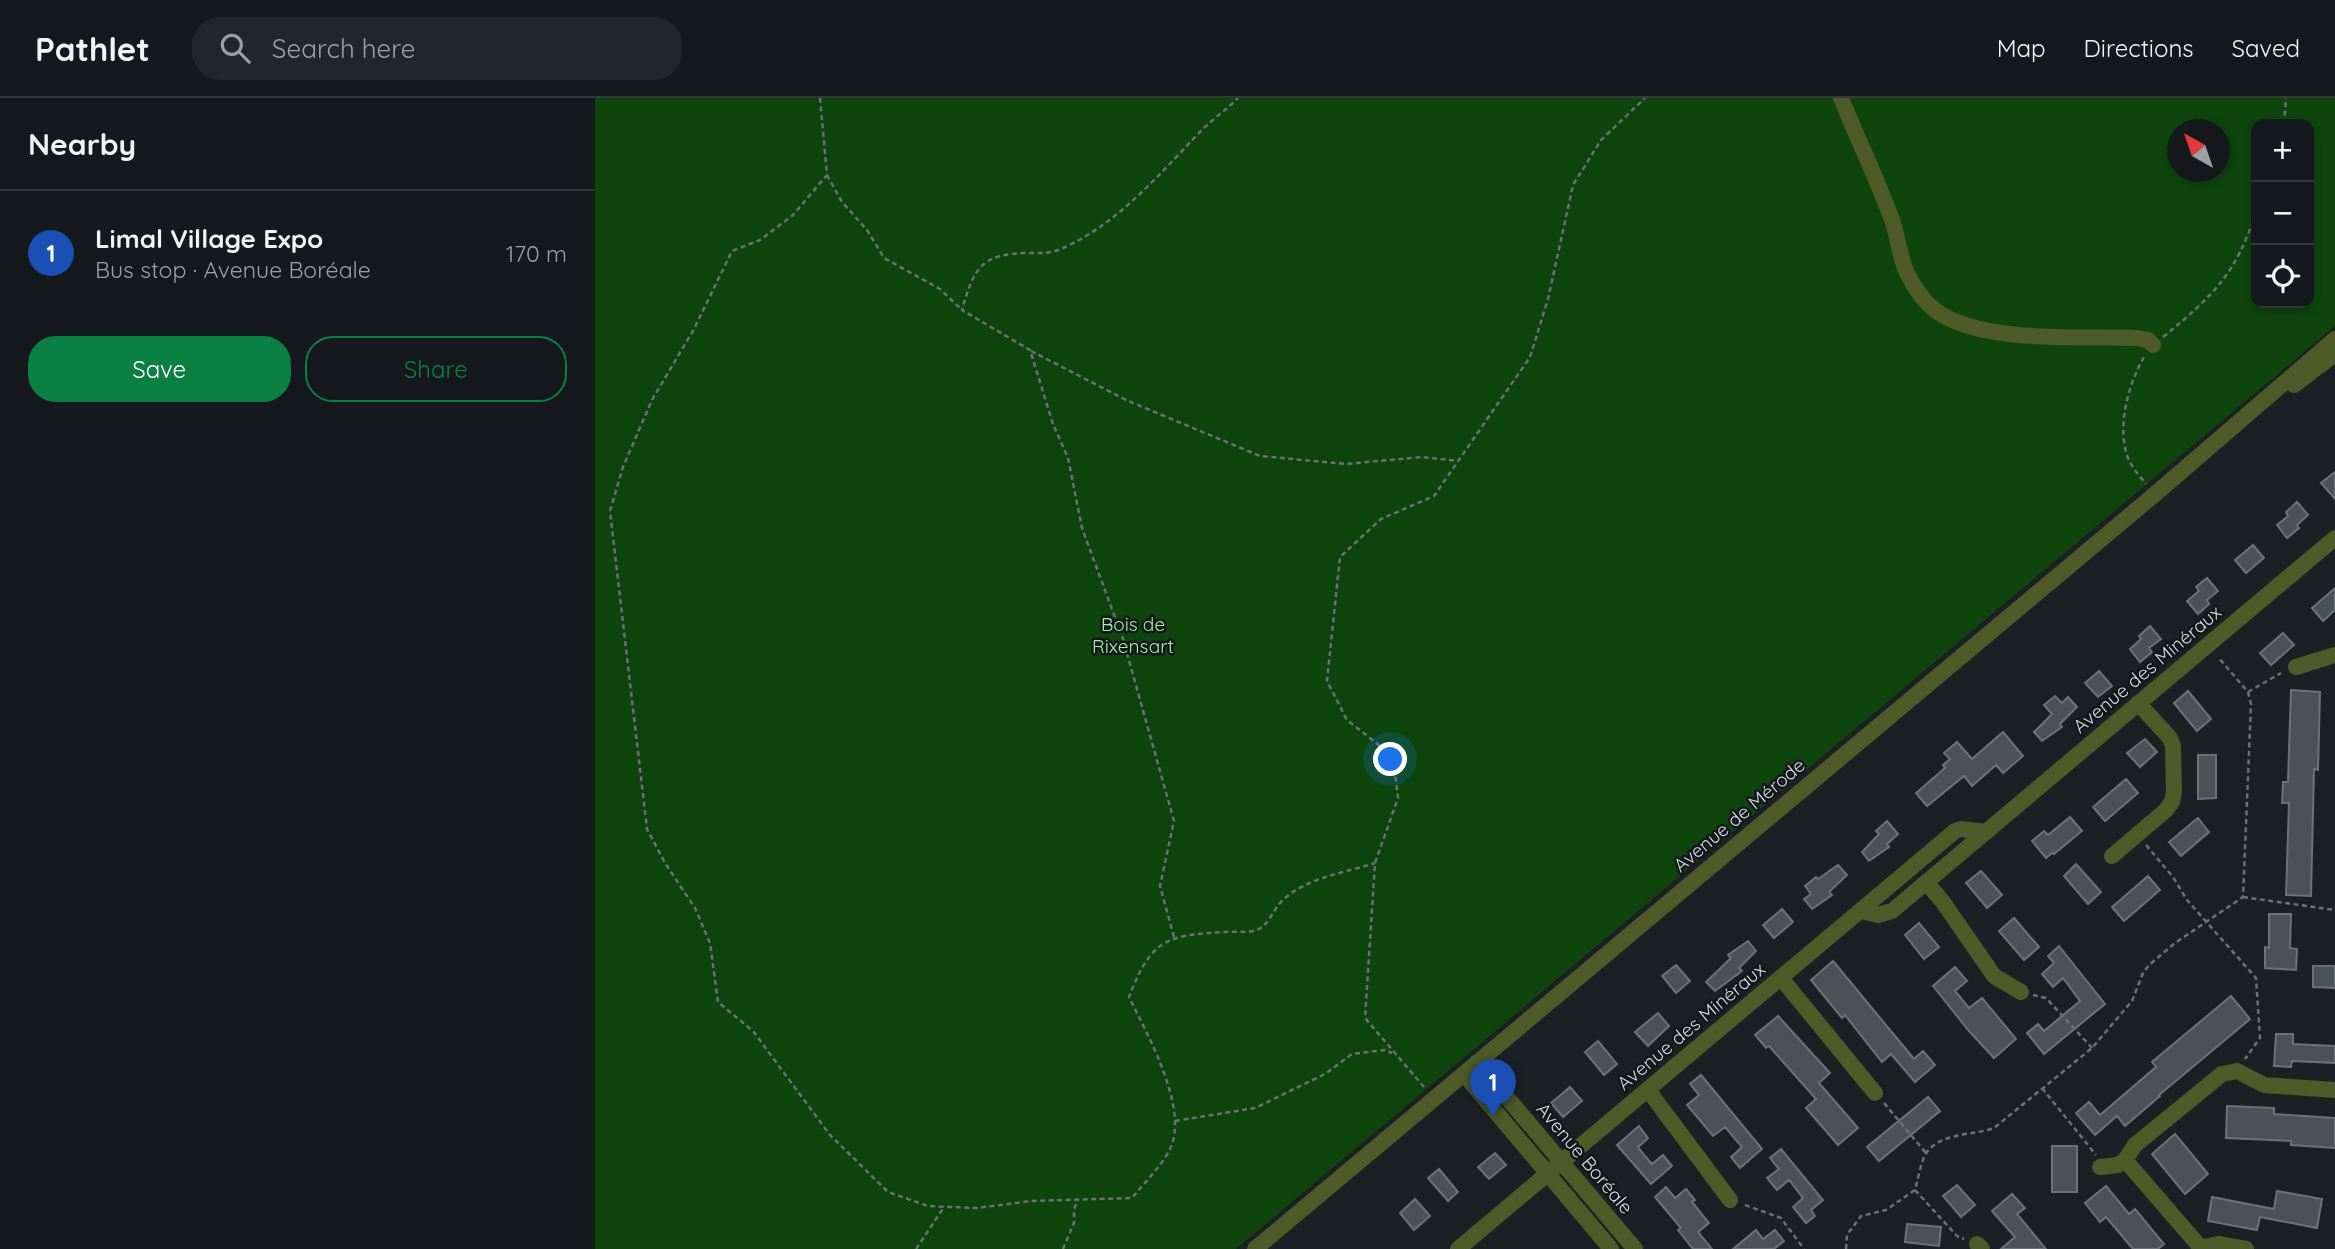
<!DOCTYPE html>
<html lang="en">
<head>
<meta charset="utf-8">
<style>
  body { margin:0; font-family:Quicksand,sans-serif; background:#222529; color:#f1f3f6 }
  .controls { position:absolute; right:21px; top:21px; display:grid; overflow:hidden; border-radius:14px; box-shadow:0 4px 10px #0003 }
  .controls button { width:63px; height:63px; display:grid; place-items:center; padding:0; border:0; border-bottom:2px solid #34373b; background:#15181c; color:#f1f3f6; font:35px sans-serif }
  .compass { position:absolute; left:1572px; top:21px; width:63px; height:63px; border-radius:50%; background:#15181c; box-shadow:0 4px 10px #0003; rotate:320deg }
  .you { position:absolute; left:796px; top:662px; width:24px; height:24px; margin:-18px; border:5px solid #fff; border-radius:50%; background:#1a73e8; box-shadow:0 0 0 10px #1a73e833 }
  .badge { display:grid; place-items:center; width:46px; height:46px; border-radius:50%; background:#0b8043; color:#fff; font-size:23px; font-weight:700 }
  .pin { position:absolute; translate:-50% -58px; filter:drop-shadow(0 2px 4px #0008) }
  .pin::after { content:''; position:absolute; top:37px; width:24px; height:21px; background:inherit; clip-path:polygon(0 0,100% 0,50% 100%) }
  .list { margin:0; padding:0; list-style:none }
  h2 { display:flex; justify-content:space-between; align-items:center; height:91px; margin:0; padding:0 28px; font-size:30px }
  h2 small { font-size:23px; font-weight:400; color:#9da0a3 }
  .list li { display:grid; grid-template-columns:46px 1fr auto; gap:21px; align-items:center; box-sizing:border-box; height:126px; padding:0 28px; border-top:2px solid #34373b }
  .list b { display:block; font-size:26px; white-space:nowrap }
  .list p { margin:0; font-size:23px; white-space:nowrap; color:#9da0a3 }
  .list em { font-size:23px; font-style:normal; color:#9da0a3 }
  .actions { display:flex; gap:14px; padding:21px 28px }
  .actions a { flex:1; padding:16px 0; border:2px solid #0b8043; border-radius:28px; text-align:center; font-size:24px; color:#0b8043 }
  .actions .main { background:#0b8043; color:#fff }
  .icon { flex:none; width:38px; height:38px; fill:none; stroke:currentColor; stroke-width:2; stroke-linecap:round; stroke-linejoin:round }
  .map { position:relative; flex:none; width:1740px; height:1151px; overflow:hidden }
  header { display:flex; align-items:center; gap:42px; box-sizing:border-box; height:98px; padding:0 35px; background:#15181c; border-bottom:2px solid #34373b }
  header strong { font-size:33px }
  nav { display:flex; gap:38px; margin-inline-start:auto; font-size:24px }
  .search { width:490px; height:63px; background:#222529; display:flex; align-items:center; gap:18px; box-sizing:border-box; padding:0 24px; border-radius:28px; color:#9da0a3; font-size:26px }
  main { display:flex }
  aside { flex:1; background:#15181c }
  .map>svg:first-child { display:block }
</style>
</head>
<body>
<header>
<strong>Pathlet</strong>
<div class="search"><svg class="icon" aria-label="search" viewBox="0 0 24 24"><circle cx="10" cy="10" r="6"/><path d="M15 15l6 6"/></svg>Search here</div>
<nav><a>Map</a><a>Directions</a><a>Saved</a></nav>
</header>
<main>
<aside>
<h2>Nearby<small></small></h2>
<ul class="list">
<li><span class="badge" style="background:#1a4fb4">1</span><div><b>Limal Village Expo</b><p>Bus stop · Avenue Boréale</p></div><em>170 m</em></li>
</ul>
<div class="actions"><a class="main">Save</a><a>Share</a></div>
</aside>
<div class="map">
<svg width="1740" height="1151" viewBox="0 0 1740 1151">
  <rect width="100%" height="100%" fill="#1c2025"/>
  <path fill="#0d450d" fill-rule="evenodd" d="M0,0h1740v228l-1099,923h-641zM1661,26h53v179h-53zM1582,32h42v42h-42z"/>
  <path fill="#4d5157" stroke="#6d7178" stroke-width="2" d="M1740,374v27l-14,-16z
    M1702,404l11,13 -11,10 2,3 -12,10 -10,-13 11,-9 -2,-4z
    M1658,447l11,13 -18,15 -11,-13z
    M1612,480l11,13 -11,9 2,4 -11,10 -11,-13 12,-10 -3,-4z
    M1740,490v22l-12,11 -11,-13z
    M1555,528l11,13 -12,9 3,4 -12,10 -10,-13 11,-10 -2,-3z
    M1688,535l11,12 -23,20 -11,-12z
    M1504,573l13,15 -14,11 -13,-14z
    M1696,592l29,2 -2,78 -4,-1 -3,127 -25,-1 3,-92h-7l1,-21h5z
    M1593,593l23,28 -14,12 -23,-28z
    M1460,598l7,7 6,-6 9,10 -17,17 2,3 -20,14 -8,-9 18,-18 -8,-9z
    M1408,634l20,24 -20,17 -7,-8 -24,21 -8,-10 -37,30 -11,-13 29,-25 -2,-3 7,-6 -6,-6 13,-11 15,17z
    M1550,641l12,13 -17,15 -13,-14z
    M1603,657h18v43l-18,1z
    M1531,681l12,14 -33,28 -12,-14z
    M1475,719l12,14 -28,23 -2,-1 -6,5 -14,-17 12,-10 4,4z
    M1603,720l11,14 -28,24 -12,-14z
    M1292,723l11,13 -11,10 2,3 -20,14 -7,-9 17,-18 -3,-3z
    M1481,766l25,28 -13,12 -24,-28z
    M1243,767l9,10 -18,17 3,3 -20,14 -8,-10 7,-5 -6,-8 11,-9 2,2z
    M1386,773l21,24 -15,13 -21,-25z
    M1553,778l12,14 -36,31 -12,-14z
    M1187,811l11,13 -19,16 -11,-13z
    M1674,816h22l-1,34 7,1 -1,21 -31,-2v-21l4,1z
    M1419,820l25,29 -15,13 -25,-29z
    M1324,825l20,24 -15,12 -19,-24z
    M1153,843l8,10 -17,17 3,3 -27,20 -9,-9 25,-24 -3,-3z
    M1464,848l46,58 -61,50 -17,-21 11,-9 6,7 36,-30 -17,-23 -10,9 -11,-13 12,-11 -6,-7z
    M1238,863l81,98 9,-8 12,14 -20,17 -24,-28 -9,8 -37,-47 -3,3 -31,-38z
    M1081,867l14,16 -14,12 -14,-17z
    M1718,868h22v22l-22,-1z
    M1360,869l12,14 -12,10 14,17 13,-10 34,41 -22,19 -25,-27 -36,-45z
    M1636,898l19,23 -91,76 1,1 -35,30 -8,-10 -22,19 -19,-22 13,-11 11,13 56,-48 -4,-5z
    M1063,915l11,13 -21,20 -13,-14z
    M1183,918l52,57 -11,10 39,45 -20,17 -32,-37 10,-9 -47,-53 -3,2 -11,-13z
    M1681,936h17v10l42,2v17l-43,-2 -1,6 -17,-1z
    M1003,943l19,23 -13,11 -19,-23z
    M1106,977l61,74 -22,19 -9,-11 11,-10 -17,-20 -12,9 -26,-31 12,-10 -9,-11z
    M975,989l12,14 -19,16 -12,-14z
    M1333,999l12,14 -61,50 -12,-14z
    M1632,1008l47,2v6l61,4v30l-44,-3v-4l-65,-3z
    M1044,1028l9,12 -10,9 7,9 7,8 11,-9 9,11 -21,18 -34,-39z
    M1580,1036l33,40 -23,20 -33,-40z
    M1457,1048h25v46h-25z
    M1186,1051l42,51 -12,10 4,6 -9,7 -13,-16 10,-9 -14,-18 -12,10 -10,-12 12,-9 -9,-11z
    M900,1055l11,12 -17,14 -11,-12z
    M844,1071l19,23 -10,9 -20,-23z
    M1362,1087l18,20 -14,12 -18,-21z
    M1511,1088l23,28 6,-5 29,35 -6,5h-25l-27,-32 -6,5 -15,-19z
    M1071,1089l9,11 11,-9 9,11 -3,2 17,21 -11,9 14,17h-19l-15,-19 3,-2 -26,-31z
    M1682,1093l45,8 -5,29 -57,-11 -3,13 -49,-9 4,-24 62,12z
    M1417,1096l13,14 -8,6 29,35h-45l14,-12 -23,-26z
    M820,1101l15,17 -16,14 -14,-17z
    M1312,1126l34,3 -2,19 -34,-4z
    M1161,1132l7,9 12,-9 9,11 -10,8h-41z"/>
  <g fill="none" stroke-linecap="round" stroke-linejoin="round">
    <path stroke="#6d7075" stroke-width="2.5" stroke-dasharray="5 3.5" stroke-linecap="butt" d="M225,0l7,77 -34,40 -33,25 -28,11 -38,78 -42,71 -29,67 -13,44 37,318 18,34 30,45 15,35 8,59 35,29 77,104 58,57 40,14 49,2 54,-7 101,-3c12,-15 28,-30 37,-47 22,-40 -22,-117 -40,-154 22,-57 36,-62 96,-65 9,-1 24,1 32,-2 12,-5 16,-20 24,-28 23,-24 63,-29 94,-39
      M1689,26l2,-26
      M232,77l15,27 25,28 17,28 56,31 22,21
      M1568,239c50,-41 73,-63 93,-125
      M436,253l95,49 134,56 86,8 76,-7 36,4
      M1549,259c-15,26 -26,65 -18,95 3,12 12,22 20,32
      M1653,594l33,-19
      M1551,747l27,32 14,23 69,78 4,60 -15,21
      M1648,799l92,13
      M579,839l-14,-51 14,-65 -51,-182 -41,-111 -14,-70 -15,-34 -23,-74 -68,-40c12,-41 18,-56 64,-57 13,0 25,1 37,-5 54,-24 95,-72 135,-114 12,-13 27,-23 40,-36
      M1438,897l13,3 46,50
      M829,989l-59,-69 10,-155 23,-65 -5,-42 -46,-36 -20,-39 13,-124 41,-38 53,-23 96,-139 18,-58 25,-114 28,-45 44,-42
      M1447,990l54,67
      M1289,1005l42,50
      M580,1023l80,-13 70,-34 27,-20 33,-4 7,3
      M1320,1092l42,46 7,3
      M1150,1107l36,13 23,31
      M321,1151l28,-42
      M468,1151l11,-26v-14l4,-9
      M1251,1151l1,-14 14,-19 25,-6 29,-20c3,-11 5,-23 9,-33 12,-25 48,-21 70,-29l98,-80 40,-47 11,-28 6,-8 26,-22 68,-46 8,-193 -3,-12 -30,-35"/>
    <path stroke="#4e5a28" stroke-width="16" d="M1246,0c16,40 35,78 50,119 7,18 8,39 16,56 7,14 17,29 29,38 47,33 144,25 200,27l12,2 5,5
      M1699,287l41,-31
      M1701,569l39,-12
      M1517,758l53,-45 7,-9 2,-10 -1,-46 -3,-8 -32,-35
      M1331,784l17,20 51,74 27,16
      M1266,813l17,4 14,-4 443,-373
      M1186,880l94,115
      M882,964l158,187
      M869,976l147,175
      M1053,992l82,110
      M1505,1069l18,-2 7,-5
      M1382,1146l5,5
      M1606,1150l-76,-88 10,-15 87,-71 15,-3 27,14 71,5
      M1606,1150l17,-4 28,5
      M660,1151l899,-754 181,-156
      M863,1151l497,-418 6,-2 25,3"/>
  </g>
  <g text-anchor="middle" stroke-width="5" stroke-linejoin="round" paint-order="stroke">
    <g font-size="19" fill="#a1f09c" stroke="#13171c">
      <text x="538" y="533">Bois de<tspan x="538" dy="22">Rixensart</tspan></text>
    </g>
    <g font-size="19" fill="#dbdde1" stroke="#13171c">
      <text transform="translate(1552 571) rotate(-40)" y="7">Avenue des Minéraux</text>
      <text transform="translate(1144 717) rotate(-40)" y="7">Avenue de Mérode</text>
      <text transform="translate(1096 928) rotate(-40)" y="7">Avenue des Minéraux</text>
      <text transform="translate(990 1060) rotate(50)" y="7">Avenue Boréale</text>
    </g>
  </g>
</svg>
<div class="controls">
<button>+</button>
<button>−</button>
<button><svg class="icon" aria-label="locate" viewBox="0 0 24 24"><circle cx="12" cy="12" r="6"/><path d="M12 2v4M12 18v4M2 12h4M18 12h4"/></svg></button>
</div>
<svg class="compass" viewBox="-18 -18 36 36"><path d="M0-13l5 13h-10z" fill="#e53935"/><path d="M0 13l5-13h-10z" fill="#9da0a3"/></svg>
<div class="you"></div>
<div class="pin badge" style="left:898px;top:1019px;background:#1a4fb4">1</div>
</div>
</main>
</body>
</html>
